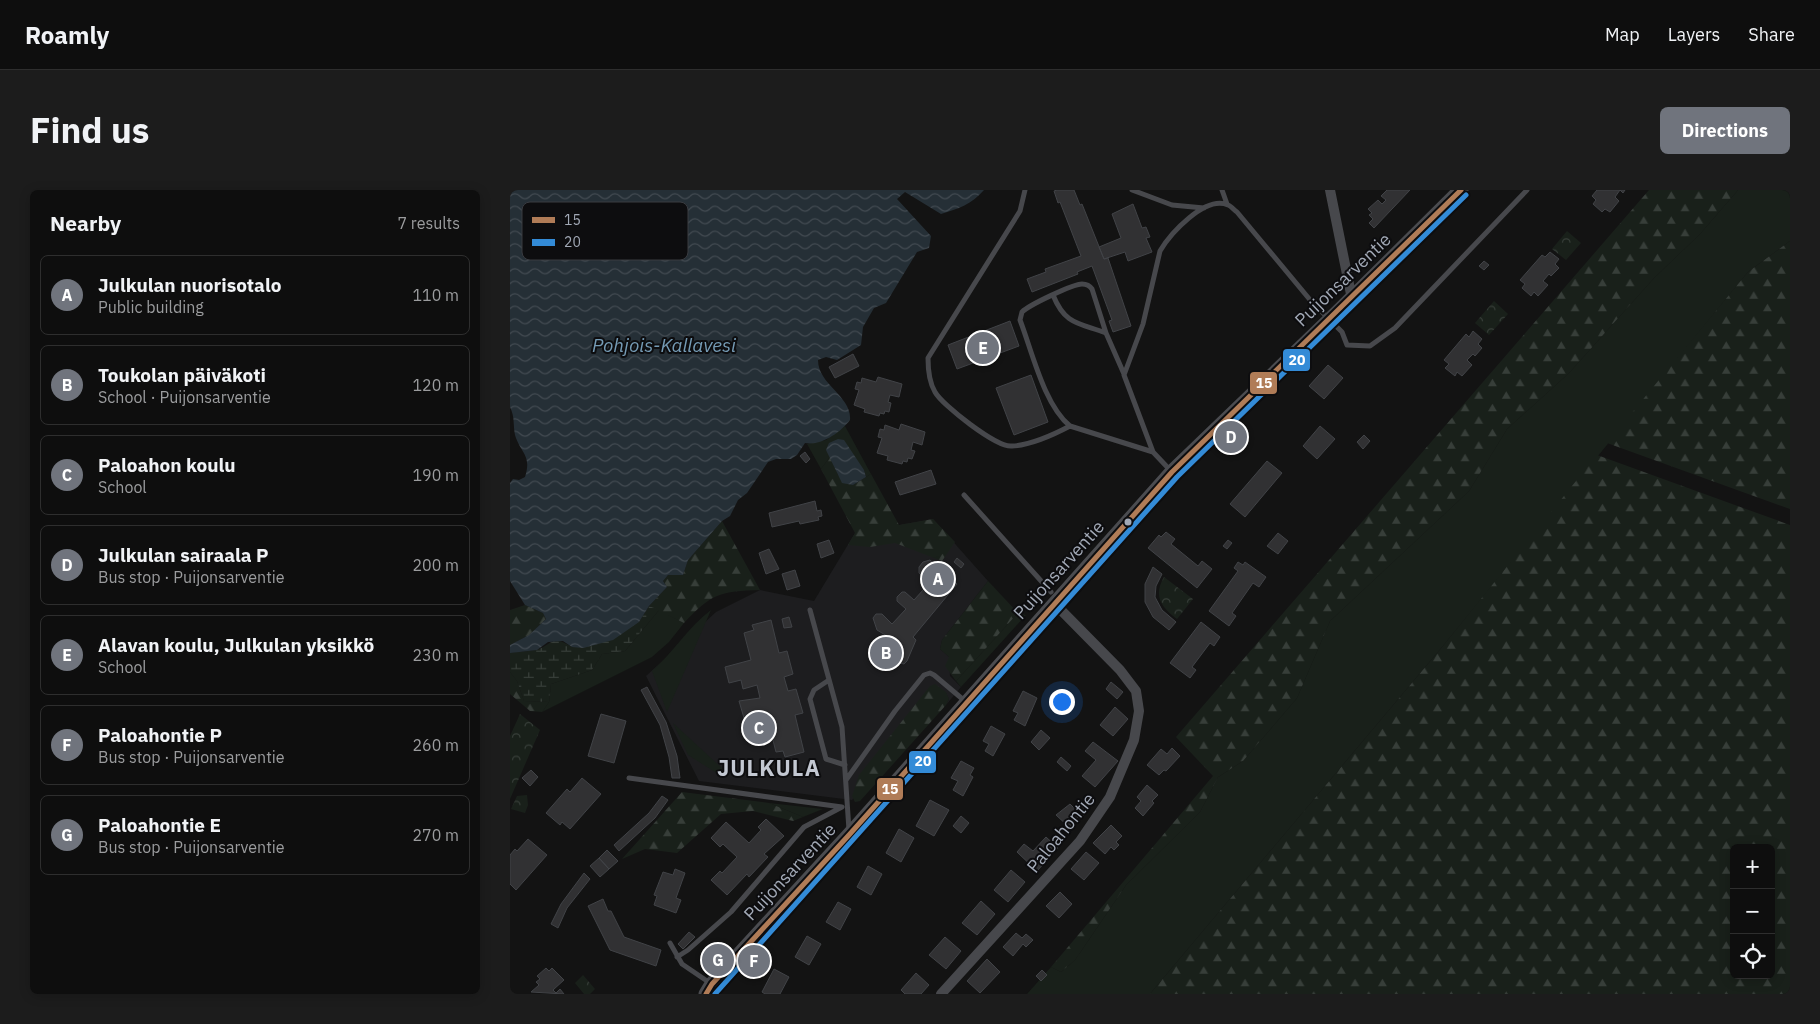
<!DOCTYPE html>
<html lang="en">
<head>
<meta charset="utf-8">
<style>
  body { margin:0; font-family:"IBM Plex Sans",sans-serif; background:#1c1c1c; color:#f1f3f6 }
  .controls { position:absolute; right:15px; bottom:15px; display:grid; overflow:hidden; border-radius:8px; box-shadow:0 2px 12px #0003 }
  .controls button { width:45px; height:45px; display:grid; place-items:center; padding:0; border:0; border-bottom:1px solid #2e2e2e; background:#0e0e0e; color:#f1f3f6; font:25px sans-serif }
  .you { position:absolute; left:551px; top:511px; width:18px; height:18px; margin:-12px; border:4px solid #fff; border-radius:50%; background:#1a73e8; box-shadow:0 0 0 8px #1a73e833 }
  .badge { display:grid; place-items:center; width:32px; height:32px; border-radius:50%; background:#70747d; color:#fff; font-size:16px; font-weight:700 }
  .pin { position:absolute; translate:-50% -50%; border:2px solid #fff; box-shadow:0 1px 5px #0006 }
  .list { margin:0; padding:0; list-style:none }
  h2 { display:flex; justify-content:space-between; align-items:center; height:65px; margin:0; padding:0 20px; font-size:21px }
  h2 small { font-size:16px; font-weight:400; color:#9b9c9e }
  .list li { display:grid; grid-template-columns:32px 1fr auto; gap:15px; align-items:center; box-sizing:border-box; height:80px; margin:0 10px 10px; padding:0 10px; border:1px solid #2e2e2e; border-radius:8px }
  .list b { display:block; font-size:19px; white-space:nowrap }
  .list p { margin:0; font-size:16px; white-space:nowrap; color:#9b9c9e }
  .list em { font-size:16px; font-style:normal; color:#9b9c9e }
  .icon { flex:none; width:28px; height:28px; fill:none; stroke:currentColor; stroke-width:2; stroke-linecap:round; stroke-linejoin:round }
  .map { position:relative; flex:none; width:1280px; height:804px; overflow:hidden; border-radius:8px }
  header { display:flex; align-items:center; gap:30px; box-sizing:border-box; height:70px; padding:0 25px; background:#0e0e0e; border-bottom:1px solid #2e2e2e }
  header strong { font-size:24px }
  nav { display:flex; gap:28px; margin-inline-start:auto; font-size:18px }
  .intro { display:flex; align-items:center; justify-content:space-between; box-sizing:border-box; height:120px; padding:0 30px }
  h1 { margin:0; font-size:35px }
  .button { padding:12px 22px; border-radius:8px; background:#70747d; color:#fff; font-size:18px; font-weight:700 }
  main { display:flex; gap:30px; padding:0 30px }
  aside { flex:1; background:#0e0e0e; border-radius:8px; box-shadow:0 2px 12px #0003 }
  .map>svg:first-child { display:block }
</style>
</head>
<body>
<header>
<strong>Roamly</strong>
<nav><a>Map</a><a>Layers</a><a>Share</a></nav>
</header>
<div class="intro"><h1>Find us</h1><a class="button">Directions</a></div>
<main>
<aside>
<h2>Nearby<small>7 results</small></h2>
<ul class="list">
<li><span class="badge">A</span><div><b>Julkulan nuorisotalo</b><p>Public building</p></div><em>110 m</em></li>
<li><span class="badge">B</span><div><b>Toukolan päiväkoti</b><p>School · Puijonsarventie</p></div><em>120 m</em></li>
<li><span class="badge">C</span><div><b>Paloahon koulu</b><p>School</p></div><em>190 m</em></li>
<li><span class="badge">D</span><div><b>Julkulan sairaala P</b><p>Bus stop · Puijonsarventie</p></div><em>200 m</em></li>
<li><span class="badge">E</span><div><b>Alavan koulu, Julkulan yksikkö</b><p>School</p></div><em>230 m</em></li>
<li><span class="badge">F</span><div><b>Paloahontie P</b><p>Bus stop · Puijonsarventie</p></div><em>260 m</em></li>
<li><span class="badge">G</span><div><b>Paloahontie E</b><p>Bus stop · Puijonsarventie</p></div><em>270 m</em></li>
</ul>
</aside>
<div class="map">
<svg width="1280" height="804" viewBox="0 0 1280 804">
  <defs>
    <pattern id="forest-firs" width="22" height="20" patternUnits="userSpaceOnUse" patternTransform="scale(1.25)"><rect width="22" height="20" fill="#19201a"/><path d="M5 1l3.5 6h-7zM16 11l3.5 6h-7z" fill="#373e39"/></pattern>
    <pattern id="wetland-marsh" width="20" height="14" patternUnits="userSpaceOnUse" patternTransform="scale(1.25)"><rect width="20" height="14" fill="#19201a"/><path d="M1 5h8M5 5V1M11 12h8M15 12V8" fill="none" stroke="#373e39"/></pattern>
    <pattern id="park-crowns" width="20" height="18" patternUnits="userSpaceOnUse" patternTransform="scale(1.25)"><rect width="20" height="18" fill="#19201a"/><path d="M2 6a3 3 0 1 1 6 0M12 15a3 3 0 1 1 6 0" fill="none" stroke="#373e39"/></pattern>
    <pattern id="water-waves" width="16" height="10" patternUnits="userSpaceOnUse" patternTransform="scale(1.25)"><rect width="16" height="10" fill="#252f36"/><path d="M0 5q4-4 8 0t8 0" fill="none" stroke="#424a51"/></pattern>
  </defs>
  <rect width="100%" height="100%" fill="#131313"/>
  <path fill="#1d1d1f" d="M423,329l55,62 -46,59 -2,9 9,8 1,19 11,11 -15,18 3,-6 -3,-6 -94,107 -153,-19 -53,-105 70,-64 44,-22 54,11 41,-68z"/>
  <path fill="#19201a" d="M1228,0h52v51l-42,31 -305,374 -293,348h-123l24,-27 10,5 14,-12 51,-75 74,-73 18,-35 25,-16 54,-63 33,-77 139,-130 38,-62 62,-56 85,-95 46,-44z
    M335,236l26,48 -5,3 -2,-7 -37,-20 3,7 -9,12 -14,-25 19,-4z
    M149,420l25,13 -15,19 -17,15 -110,55 7,-10 2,-18 41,-14 10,-16 23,-3z
    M201,420l-44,102 -15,-41c22,-19 36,-44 59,-61z
    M508,423l8,2 -65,72 -5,-6z
    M163,533l52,48 -2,6 -35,-22z
    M259,613l54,6 -20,8z"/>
  <path fill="url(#forest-firs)" fill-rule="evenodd" d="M1139,0h89l-38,44 -46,44 -85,95 -62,56 -38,62 -139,130 -33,77 -54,63 -25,16 -18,35 -74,73 -51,75 -14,12 -10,-5 162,-191 -37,-39z
    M1280,51v268l-183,-66 141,-171z
    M1087,265l193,70v469h-640l293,-348zM1224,658h37v127h-37z
    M320,267l8,18 15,10 18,-11 28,51 34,-6 22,23 -13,19 -47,-18 -25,4 -22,-2 7,-12 -34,-64z
    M212,331l38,69c-40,1 -49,4 -76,33l-35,-17 18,-19 -4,-6 5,-6h15l5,-15z
    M478,391l30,32 -62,68 -11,-15 4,-9 -9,-8 2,-9z
    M15,415l18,8 3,6 -17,16 -19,10v-35z
    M0,482l7,9 7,20 25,1 -7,10 -12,-1 -20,-17z
    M425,494l11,8 3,7 -3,6 -86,96 -5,1 -3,-6 7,-21 71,-89z
    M172,602l87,11 34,14 -10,4 -40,-10 -32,3 -44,39 -32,-4 -23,10z"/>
  <path fill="url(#wetland-marsh)" d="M139,416l10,4 -34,41 -23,3 -10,16 -41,14 -2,18 -25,-1 -7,-20 -7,-9v-19c9,-2 17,-1 25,-3 16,-3 15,-17 37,-3l67,-25z"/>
  <path fill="url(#park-crowns)" d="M1057,41l14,12 -15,17 -14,-11z
    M984,111l14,13 -19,21 -14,-12z
    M654,387l29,22 -16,20c-16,-12 -24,-23 -13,-42z
    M10,524l20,16 -30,69v-63z
    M17,605l1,10 -3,8 -14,-4 6,-13z
    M73,785l12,14 -5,5h-6l-9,-11z"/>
  <path fill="url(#water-waves)" d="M0,0h474c-12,14 -26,19 -43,24l-36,-22 -8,7 34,37 -2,12 -12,4 -31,51 -12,5 -11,19 -2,18 -24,15 -11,-3 -8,3c0,25 34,36 32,60 -10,13 -29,26 -45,23l-8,12 -6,4h-15l-8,3 -21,31 -9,7 -8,16 -8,5 -34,39 -5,15h-15l-5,6 4,6 -18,19 -10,16 -26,18 -30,8 -11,-1 -9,-6 -15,1 -11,8 -27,3v-8l19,-10 17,-16 -3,-6 -18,-8 -15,-24v-98l3,-4 6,1 6,-3c7,-22 -4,-23 -10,-42 -2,-10 0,-18 -5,-28z
    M328,249l6,1 20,30 2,7 -13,8 -11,-2 -16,-33 3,-7z"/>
  <path fill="#313133" stroke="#414347" d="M547,0h17l6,15 2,-1 22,55 4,-1 23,68 -18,6 -4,-11 3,-1 -20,-54 -15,6 1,2 -46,18 -5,-13 19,-7 -1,-3 36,-13 -21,-54 -2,1 -4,-12z
    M877,0h23l-36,38 -5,-5 4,-4 -4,-4 3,-2 -4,-4 10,-9 4,4 4,-4 -5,-4z
    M1087,0h28l-2,3 -3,-3 -5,7 4,4 -9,11 -5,-3 -3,3 -9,-8 3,-4 -4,-4z
    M623,14l9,24 4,-1 4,10 -4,1 6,14 -24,9 -3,-9 -21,7 -5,-12 22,-9 -9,-24z
    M1040,62l9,7 -4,5 4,4 -8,8 -2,-2 -6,7 5,4 -10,11 -4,-4 -3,4 -9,-8 3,-4 -5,-4 22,-25 3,2z
    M974,71l5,4 -5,5 -5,-4z
    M500,131l9,25 -62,23 -9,-24z
    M963,141l9,8 -4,5 4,4 -7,8 -2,-2 -6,6 5,5 -10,11 -5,-4 -2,4 -10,-8 4,-4 -5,-4 22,-26 3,3z
    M343,164l6,12 -24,12 -6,-11z
    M818,175l15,13 -19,21 -15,-13z
    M521,185l17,47 -34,13 -18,-47z
    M368,187l24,7 -3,13 -9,-2 -2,7 3,1 -2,9 -4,-1 -1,3 -4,-1 -1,3 -15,-4 1,-3 -11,-4 5,-15 -4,-1 2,-7 4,1 1,-5 14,4z
    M391,234l24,8 -3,13 -9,-3 -2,8 4,1 -3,8 -4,-1 -1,4 -4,-1 -1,3 -15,-4 1,-4 -11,-3 5,-15 -4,-1 2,-8 4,1 1,-5 14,5z
    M810,236l15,13 -18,20 -14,-13z
    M854,245l6,6 -7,8 -6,-7z
    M295,262l5,7 -4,4 -6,-7z
    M757,271l15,12 -37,44 -15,-13z
    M421,280l5,14 -36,11 -5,-13z
    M305,311l2,10 4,-1 1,6 -4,1 1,3 -19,4 -1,-3 -27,6 -3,-14z
    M656,342l9,7 -4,5 27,22 4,-5 10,8 -15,19 -49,-40 11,-13 2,2z
    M768,343l10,8 -10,13 -11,-8z
    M319,350l5,13 -13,5 -4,-14z
    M718,350l4,3 -5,6 -4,-3z
    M259,359l10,20 -13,5 -7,-21z
    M447,368l7,6 -3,4 -7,-6z
    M420,370l27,24 -44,53 3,3 -9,21 -3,3 -4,-1 -1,-3 3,-9h-8l-4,-4 -1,-4 3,-4 -15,-9 -4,-12 3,-4h6l10,10 14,-15 -9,-8v-4l5,-5h3l9,8 10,-11 3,2 5,-6 -13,-12v-6l4,-5z
    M728,372l5,3 2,-3 21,15 -7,10 -6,-4 -21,30 4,3 -7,10 -20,-15 29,-40 -4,-3z
    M643,377l9,7 -6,12 -1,11 7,13 14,12 -7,8 -16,-13 -8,-15v-18z
    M285,380l5,16 -13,4 -5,-16z
    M279,427l3,10 -8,1 -2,-9z
    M261,430l8,33 8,-2 6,23 -9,3 4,14 8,-2 7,24 -8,2 9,37 -19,5 -2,-6 -7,1 -8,-31 -15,4 -2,-9 -7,2 -5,-17 21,-3 -3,-13 -14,4 -2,-9 -12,3 -4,-16 26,-7 -7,-27 10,-3 -2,-5z
    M691,432l19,15 -6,9 -4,-3 -18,24 4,3 -6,8 -20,-15z
    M601,492l12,10 -6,7 -11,-10z
    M137,497l19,35 11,34 3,22h-8l-3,-21 -9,-32 -19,-35z
    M513,501l14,7 -12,28 -11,-6 4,-7 -5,-2z
    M605,517l13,12 -15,17 -13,-11z
    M91,524l25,7 -12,42 -26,-7z
    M481,536l14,8 -12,22 -8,-5 4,-7 -6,-3z
    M531,540l9,8 -11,12 -8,-8z
    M583,552l25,19 -23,26 -13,-11 14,-16 -11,-9z
    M662,558l8,8 -14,15 -2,-1 -5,5 -12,-10 14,-16 6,5z
    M551,567l10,9 -4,5 -10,-9z
    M451,571l13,7 -4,7 3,2 -10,19 -10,-6 5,-9 -7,-3z
    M21,580l7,7 -8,9 -8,-8z
    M72,588l19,16 -31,35 -8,-7 -2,3 -14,-12 21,-24 3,3z
    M637,595l11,10 -6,6 2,2 -11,13 -8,-8 6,-7 -4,-4z
    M152,606l6,4 -13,18 -36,33 -5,-6 35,-32z
    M420,610l19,10 -15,26 -18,-10z
    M568,613l10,7 -6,7 -2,-2 -11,12 -13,-12 14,-11 4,4z
    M451,626l8,7 -8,10 -8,-7z
    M256,629l18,17 -20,18 4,3 -19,20 -2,-3 -20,21 -16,-15 9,-9 2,2 15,-16 -14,-13 -3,3 -9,-9 15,-16 23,21 12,-13 -3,-3z
    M601,635l11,11 -6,6 3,3 -5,5 -3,-3 -6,7 -12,-11z
    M389,639l15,9 -13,24 -15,-9z
    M536,647l12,11 -21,23 -20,-19 7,-8 9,7z
    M18,649l19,16 -31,35 -6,-6v-29l5,-6 2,2z
    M97,660l11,11 -9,8 -10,-11z
    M576,662l13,11 -15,17 -13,-11z
    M89,668l10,11 -9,8 -10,-11z
    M358,676l14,8 -11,21 -14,-8z
    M165,679l10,4 -9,25 5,2 -5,13 -22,-8 3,-9 -3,-1 9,-23 10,3z
    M501,680l14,12 -17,20 -14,-12z
    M74,683l6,6 -23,29 -9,20 -7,-4 10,-20z
    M550,702l12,12 -13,14 -13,-12z
    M93,709l5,12h3l13,26 37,13 -5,16 -46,-16 -22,-44z
    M471,711l14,13 -18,21 -15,-12z
    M328,712l13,7 -11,21 -14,-8z
    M179,742l6,5 -12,12 -5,-5z
    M506,743l6,5 4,-4 7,6 -7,7 -3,-3 -10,12 -10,-9z
    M297,746l14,8 -12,21 -14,-8z
    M435,747l16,14 -15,18 -17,-14z
    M477,769l13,13 -20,21 -13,-12z
    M36,778l3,3 3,-3 12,12 -11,10 3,3 4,-4 4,5 -33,-2 8,-7 -3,-3 4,-3 -3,-3z
    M264,779l15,8 -9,17h-15l-3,-2z
    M532,780l5,5 -6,6 -5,-5z
    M406,783l13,12 -8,9h-16l-4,-4z"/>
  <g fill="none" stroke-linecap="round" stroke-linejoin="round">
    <path stroke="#47484c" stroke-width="5" d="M515,0l-5,21 -92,147c0,11 1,24 7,34 7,13 62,56 77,54 20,-1 41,-11 58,-20
      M622,0l40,15 32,3
      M712,0l5,14
      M543,105c12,30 26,28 53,38
      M614,184l-18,-41 -14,-44c-2,-3 -5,-5 -10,-5 -9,0 -53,21 -60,28l-2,8c12,31 24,85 50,106l83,26 17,18
      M643,262l-29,-77 19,-51 17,-73c10,-17 45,-56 68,-46 3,1 6,5 9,7l74,89 31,31 5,13 23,1 25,-18 132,-138
      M454,305l87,97
      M300,420l32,117 7,103
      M319,490l-15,10 -4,9 16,60 19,6
      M119,588l213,29
      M336,590l49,-69 29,-36 6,-2 4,2 32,27
      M160,753l12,21 28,19
      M167,767l11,-7 43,-38 73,-85 38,-20"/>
    <path stroke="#47484c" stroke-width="10" d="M820,0l22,109
      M431,804l139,-153 30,-44 24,-57 5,-29 -3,-20 -16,-21 -66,-67"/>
    <path stroke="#4b4c50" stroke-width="15" d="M196,804l6,-10 137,-149 323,-363 168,-162 121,-120"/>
    <g stroke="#0d0d0f" stroke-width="9">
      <path id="bus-1" d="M196,804l6,-10 137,-149 323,-363 289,-282"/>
    </g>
    <g stroke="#0d0d0f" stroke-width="9">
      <path id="bus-2" d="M205,804l462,-517 289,-282"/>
    </g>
    <use href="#bus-1" stroke="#b07c57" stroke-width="5"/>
    <use href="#bus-2" stroke="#338bd7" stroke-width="5"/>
  </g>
  <circle fill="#a2a9b6" stroke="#0d0d0f" stroke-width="2" cx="618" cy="332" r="4.5"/>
  <g text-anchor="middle" stroke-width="4" stroke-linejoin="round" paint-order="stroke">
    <g font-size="18" fill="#a2a9b6" stroke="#0d0d0f">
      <text transform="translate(833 90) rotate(-44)" y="6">Puijonsarventie</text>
      <text transform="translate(549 380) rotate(-48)" y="6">Puijonsarventie</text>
      <text transform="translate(551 643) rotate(-51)" y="6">Paloahontie</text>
      <text transform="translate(280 682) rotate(-47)" y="6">Puijonsarventie</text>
    </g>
    <g font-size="19" font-style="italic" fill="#759bb5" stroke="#0d0d0f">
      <text x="154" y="162">Pohjois-Kallavesi</text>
    </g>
    <g font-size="22" font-weight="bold" letter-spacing="1" fill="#c3c8d2" stroke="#0d0d0f">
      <text x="259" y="586">JULKULA</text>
    </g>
  </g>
  <rect x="12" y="12" width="166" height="58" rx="8" fill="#0d0d0f" stroke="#3a3c41" stroke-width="1"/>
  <rect x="22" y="27" width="23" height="6" fill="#b07c57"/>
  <rect x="22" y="49" width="23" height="7" fill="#338bd7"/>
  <g font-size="14" fill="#a2a9b6">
    <text x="54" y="35">15</text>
    <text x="54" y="57">20</text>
  </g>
  <g stroke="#0d0d0f" stroke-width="2">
    <rect x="772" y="158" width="29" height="24" rx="5" fill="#338bd7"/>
    <rect x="739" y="181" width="29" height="24" rx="5" fill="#b07c57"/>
    <rect x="398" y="560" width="29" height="24" rx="5" fill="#338bd7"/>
    <rect x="366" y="587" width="28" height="24" rx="5" fill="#b07c57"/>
  </g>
  <g font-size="14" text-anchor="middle" font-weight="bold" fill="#fff">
    <text x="787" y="175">20</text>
    <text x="754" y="198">15</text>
    <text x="413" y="576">20</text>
    <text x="380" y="604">15</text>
  </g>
</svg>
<div class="controls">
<button>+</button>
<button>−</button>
<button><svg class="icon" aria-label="locate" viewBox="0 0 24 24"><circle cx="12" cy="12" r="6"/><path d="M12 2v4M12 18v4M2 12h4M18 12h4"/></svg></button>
</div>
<div class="you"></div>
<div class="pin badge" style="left:428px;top:389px">A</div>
<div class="pin badge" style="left:376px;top:463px">B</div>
<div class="pin badge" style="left:249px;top:538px">C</div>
<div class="pin badge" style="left:721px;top:247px">D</div>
<div class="pin badge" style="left:473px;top:158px">E</div>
<div class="pin badge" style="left:244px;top:771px">F</div>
<div class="pin badge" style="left:208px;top:770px">G</div>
</div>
</main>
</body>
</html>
